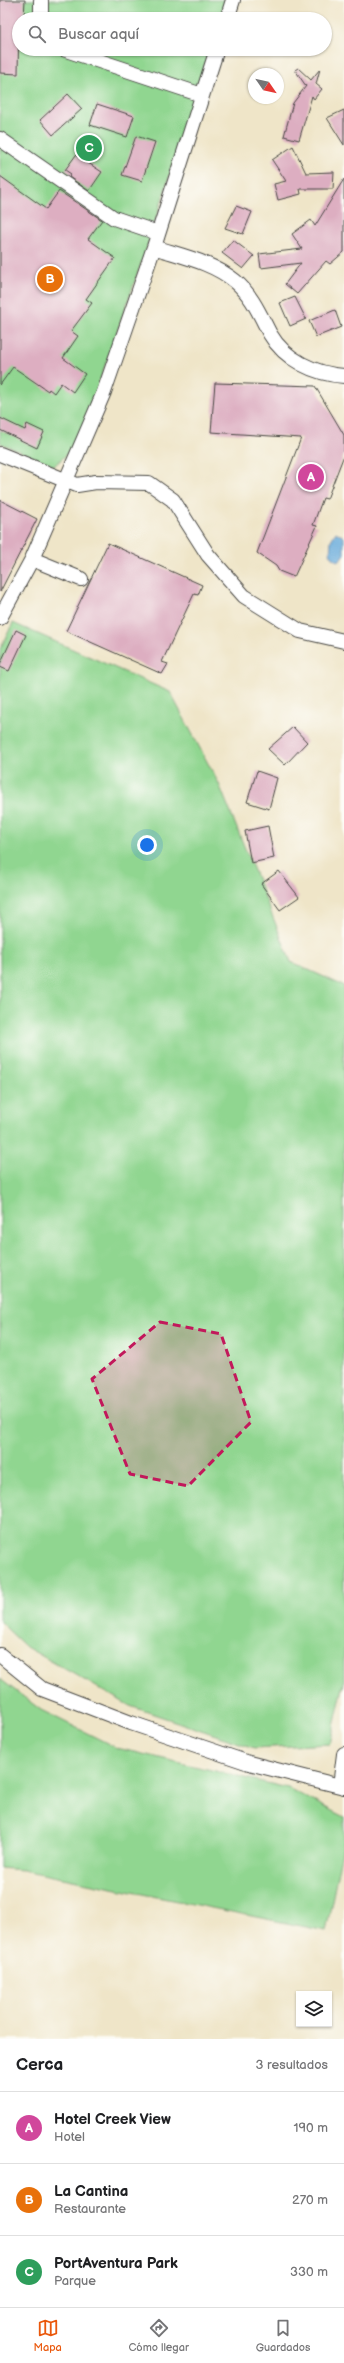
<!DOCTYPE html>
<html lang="es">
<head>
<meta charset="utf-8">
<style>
  body { margin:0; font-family:"Balsamiq Sans",sans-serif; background:#f6f6f6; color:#202124 }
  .controls { position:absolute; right:12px; bottom:12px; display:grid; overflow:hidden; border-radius:0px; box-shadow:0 1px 3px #0004 }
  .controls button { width:36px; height:36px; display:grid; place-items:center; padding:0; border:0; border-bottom:1px solid #e0e0e0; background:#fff; color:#202124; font:20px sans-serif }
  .compass { position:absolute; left:248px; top:68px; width:36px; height:36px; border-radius:50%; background:#fff; box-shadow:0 1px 3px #0004; rotate:124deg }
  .you { position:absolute; left:147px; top:845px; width:14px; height:14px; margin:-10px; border:3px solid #fff; border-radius:50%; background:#1a73e8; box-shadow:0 0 0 6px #1a73e833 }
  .badge { display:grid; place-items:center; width:26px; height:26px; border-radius:50%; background:#ea580c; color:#fff; font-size:13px; font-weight:700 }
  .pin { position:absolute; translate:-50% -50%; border:2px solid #fff; box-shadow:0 1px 4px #0006 }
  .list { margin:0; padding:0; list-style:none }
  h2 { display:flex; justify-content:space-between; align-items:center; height:52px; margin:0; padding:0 16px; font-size:17px }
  h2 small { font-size:13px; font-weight:400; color:#757577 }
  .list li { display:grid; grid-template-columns:26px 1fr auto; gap:12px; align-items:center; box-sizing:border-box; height:72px; padding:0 16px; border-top:1px solid #e0e0e0 }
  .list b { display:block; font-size:15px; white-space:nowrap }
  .list p { margin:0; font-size:13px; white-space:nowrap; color:#757577 }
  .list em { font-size:13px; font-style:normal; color:#757577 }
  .icon { flex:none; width:22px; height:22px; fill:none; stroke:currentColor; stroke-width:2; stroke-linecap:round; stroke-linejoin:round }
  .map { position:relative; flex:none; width:344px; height:2039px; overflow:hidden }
  .search { position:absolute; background:#fff; box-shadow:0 1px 3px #0004; left:12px; right:12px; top:12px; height:44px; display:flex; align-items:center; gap:10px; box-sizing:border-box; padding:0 14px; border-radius:22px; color:#757577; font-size:15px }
  .sheet { height:268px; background:#fff }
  nav { display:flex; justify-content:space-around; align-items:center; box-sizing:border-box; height:56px; border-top:1px solid #e0e0e0; background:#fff; font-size:11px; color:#757577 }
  nav a { display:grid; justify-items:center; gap:2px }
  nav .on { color:#ea580c }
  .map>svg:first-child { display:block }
</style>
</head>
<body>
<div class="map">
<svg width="344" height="2039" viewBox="0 0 344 2039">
  <rect width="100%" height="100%" fill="#fdfcf7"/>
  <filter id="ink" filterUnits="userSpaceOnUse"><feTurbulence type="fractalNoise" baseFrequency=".025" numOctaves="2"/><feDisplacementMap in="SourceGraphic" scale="8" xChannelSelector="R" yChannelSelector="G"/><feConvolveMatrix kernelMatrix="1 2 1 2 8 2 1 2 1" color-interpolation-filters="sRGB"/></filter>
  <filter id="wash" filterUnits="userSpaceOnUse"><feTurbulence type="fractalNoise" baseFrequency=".012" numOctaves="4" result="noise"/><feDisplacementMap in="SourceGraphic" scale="16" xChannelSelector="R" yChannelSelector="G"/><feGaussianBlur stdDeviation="0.9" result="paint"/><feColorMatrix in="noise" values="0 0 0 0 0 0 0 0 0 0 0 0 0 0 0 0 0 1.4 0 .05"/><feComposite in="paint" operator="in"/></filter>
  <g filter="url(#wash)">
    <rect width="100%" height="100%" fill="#efe5c8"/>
    <path fill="#90d690" stroke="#5e805e" d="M0,0h226l-6,19h-201v30h191l-63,198 -70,198 -23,21 -54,-23z
      M13,623l157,69 49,92 72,178 53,24v697l-14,61 -76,4 -124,-42 -104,-59 -26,-25v-973z
      M0,1679l41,31 76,38 171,40 56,29v24l-18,90 -303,-61 -23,-2z"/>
    <path fill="#64a8d9" stroke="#486a82" d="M336,532l8,5v17l-5,7 -4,-1 -5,-6 1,-14z"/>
    <g id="blocks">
      <path fill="#ddaec1" d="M0,0h25l-1,19h-5l-1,55 -18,-1z
        M298,68l13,12 9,-11 -4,15 6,5 -8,10 -2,-3 -13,44 -15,-4 9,-33 13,-17 -11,-16z
        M68,94l14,15 -29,26 -13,-15z
        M97,104l37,12 -7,21 -37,-12z
        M344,110v35l-17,-27z
        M136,136l19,6 -13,39 -20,-6z
        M293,146l13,27 28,-1 -1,17h-33l1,5 -23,6 -4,-16 12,-3 -14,-21z
        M76,155l26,17 -13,19 -20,-14 2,-3 -6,-4z
        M0,176l46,33 13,-18 43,29 -14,19 27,19 -29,41 6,4 -21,28 7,5 -15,22 22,16 -12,18 -12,-9 -7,10 -5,-4 -1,2 -35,-24 -13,18z
        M344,179v73l-14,12 -4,-3 -29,33 -12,-10 16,-21 -40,5 -2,-14 43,-5 -10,-15 19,-14 4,6z
        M236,206l16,6 -9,22 -18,-6z
        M233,240l21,16 -11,13 -21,-16z
        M295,297l11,22 -16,7 -10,-23z
        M335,310l6,17 -25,10 -7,-16z
        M215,383l100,3 29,49v20l-17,44 -4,-1 -10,27 4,1 -23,51 -15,-6 -3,-5 -19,-13 44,-115 -90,-6z
        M0,418l25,12 2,-6 17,8 -7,16 -37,-18z
        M0,500l37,19 -37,73z
        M108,543l94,42 -4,10 -4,-1 -19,40 -13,28 6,2 -6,10 -96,-43z
        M16,630l10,5 -17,36 -9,-4v-3z
        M293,727l14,15 -22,23 -17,-16z
        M257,771l20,7 -8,31 -22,-7z
        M268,826l6,32 -23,5 -6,-32z
        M279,871l20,26 -19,13 -19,-26z"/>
    </g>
  </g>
  <g filter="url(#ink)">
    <use href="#blocks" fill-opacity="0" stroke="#484743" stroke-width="1"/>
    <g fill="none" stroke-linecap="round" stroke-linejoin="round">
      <g stroke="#484743" stroke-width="16">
        <path id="minor" d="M41,0v19
          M227,19l6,-19
          M63,49l139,46
          M0,139l114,79 44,15
          M154,247c27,9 58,15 81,34 17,14 25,34 35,53 15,26 45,40 74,42
          M0,454l77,31 19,-3 53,1 24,17 35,55 36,41 56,35 44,10
          M32,559l49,20
          M0,618l32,-59 72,-167 50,-145 63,-198
          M0,1655l42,34 89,34 118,40 95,24
          M340,1786l4,-32"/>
      </g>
      <use href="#minor" stroke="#fff" stroke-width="14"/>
    </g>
  </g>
  <path fill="#c2185b" fill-opacity="0.2" stroke="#c2185b" stroke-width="3" stroke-dasharray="8 5" stroke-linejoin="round" d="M160,1322l61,12 30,88 -63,64 -58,-12 -38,-95z"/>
</svg>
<div class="controls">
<button><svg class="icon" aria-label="layers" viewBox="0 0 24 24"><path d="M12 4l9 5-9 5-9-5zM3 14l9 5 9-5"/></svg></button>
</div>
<svg class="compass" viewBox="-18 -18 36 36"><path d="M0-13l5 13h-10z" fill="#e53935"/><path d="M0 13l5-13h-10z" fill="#757577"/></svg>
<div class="you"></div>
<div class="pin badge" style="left:311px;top:477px;background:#d1479c">A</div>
<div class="pin badge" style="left:50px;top:279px;background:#e8710a">B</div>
<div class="pin badge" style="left:89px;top:148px;background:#2e9e5b">C</div>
<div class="search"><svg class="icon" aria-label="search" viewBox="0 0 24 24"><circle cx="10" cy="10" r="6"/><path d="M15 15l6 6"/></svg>Buscar aquí</div>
</div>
<section class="sheet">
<h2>Cerca<small>3 resultados</small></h2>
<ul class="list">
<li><span class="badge" style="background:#d1479c">A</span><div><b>Hotel Creek View</b><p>Hotel</p></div><em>190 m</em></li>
<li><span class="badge" style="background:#e8710a">B</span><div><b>La Cantina</b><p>Restaurante</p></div><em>270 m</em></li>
<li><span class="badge" style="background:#2e9e5b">C</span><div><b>PortAventura Park</b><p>Parque</p></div><em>330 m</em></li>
</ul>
</section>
<nav>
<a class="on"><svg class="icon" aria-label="map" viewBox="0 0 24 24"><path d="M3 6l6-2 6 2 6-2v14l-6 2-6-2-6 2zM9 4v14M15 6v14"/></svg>Mapa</a>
<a><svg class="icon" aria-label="directions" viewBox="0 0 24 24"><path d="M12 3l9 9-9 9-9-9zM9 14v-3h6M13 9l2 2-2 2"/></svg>Cómo llegar</a>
<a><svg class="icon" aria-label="saved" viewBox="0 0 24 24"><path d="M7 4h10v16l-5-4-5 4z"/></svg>Guardados</a>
</nav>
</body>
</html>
